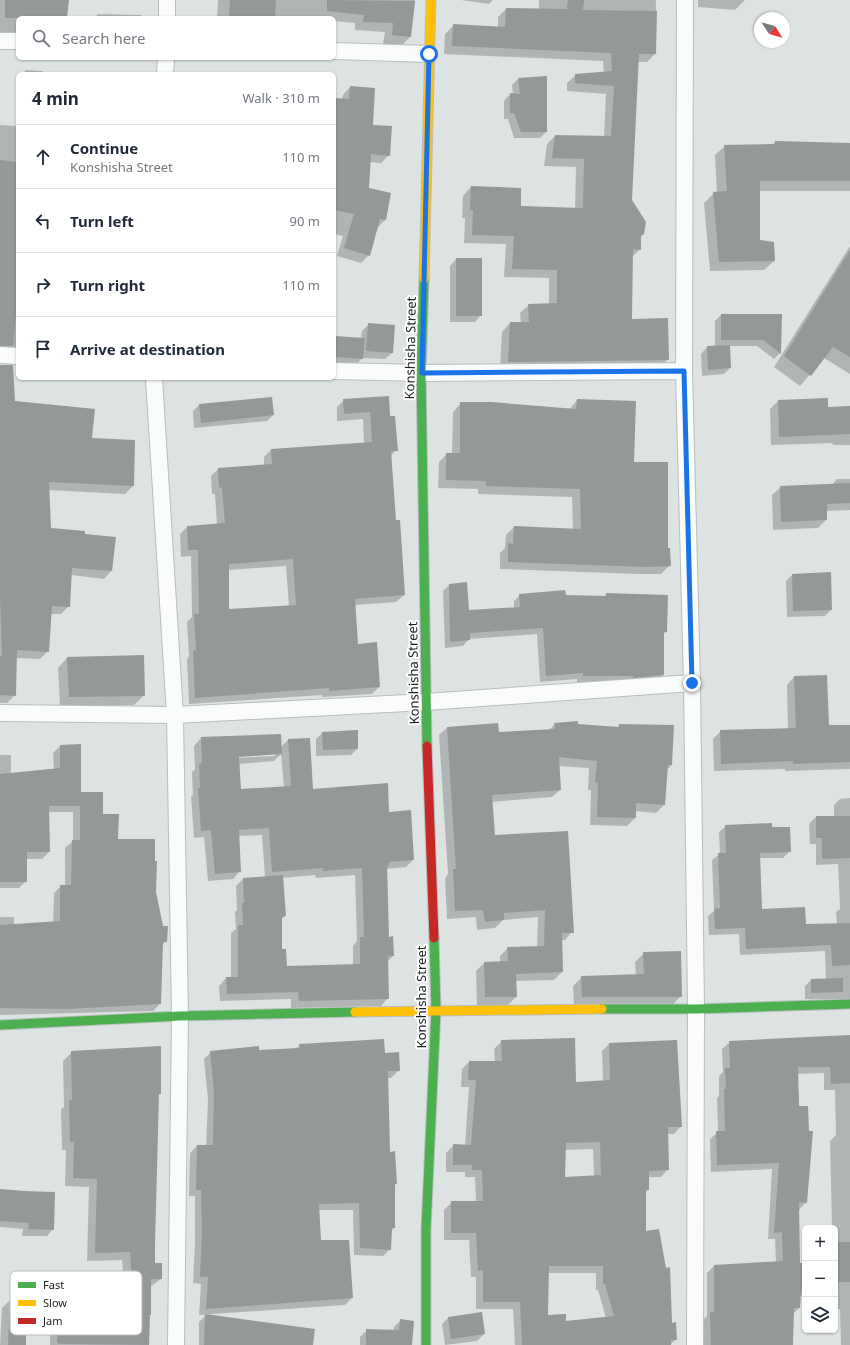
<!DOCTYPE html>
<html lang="en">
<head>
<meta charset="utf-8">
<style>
  body { margin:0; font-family:"Noto Sans",sans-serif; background:#f2f2f3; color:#1f2937 }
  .controls { position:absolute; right:12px; bottom:12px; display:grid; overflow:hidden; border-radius:6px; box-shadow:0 1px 3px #0004 }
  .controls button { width:36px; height:36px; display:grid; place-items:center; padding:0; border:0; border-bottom:1px solid #e0e1e3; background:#fff; color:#1f2937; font:20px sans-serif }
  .compass { position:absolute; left:754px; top:12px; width:36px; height:36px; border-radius:50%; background:#fff; box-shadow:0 1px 3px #0004; rotate:126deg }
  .stop { position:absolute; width:12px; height:12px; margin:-9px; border:3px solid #1a73e8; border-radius:50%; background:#fff }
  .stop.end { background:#1a73e8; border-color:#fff; box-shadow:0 1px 4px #0008 }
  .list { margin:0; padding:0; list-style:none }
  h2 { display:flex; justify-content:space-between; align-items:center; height:52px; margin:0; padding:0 16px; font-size:17px }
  h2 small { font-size:13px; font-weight:400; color:#747a83 }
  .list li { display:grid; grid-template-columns:26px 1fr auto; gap:12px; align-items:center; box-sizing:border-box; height:64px; padding:0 16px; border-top:1px solid #e0e1e3 }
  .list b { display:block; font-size:15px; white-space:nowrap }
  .list p { margin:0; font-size:13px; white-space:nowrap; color:#747a83 }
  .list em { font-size:13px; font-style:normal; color:#747a83 }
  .icon { flex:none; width:22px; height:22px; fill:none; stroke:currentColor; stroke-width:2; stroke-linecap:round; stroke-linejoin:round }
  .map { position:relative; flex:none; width:850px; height:1345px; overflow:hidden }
  .search { position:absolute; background:#fff; box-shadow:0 1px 3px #0004; left:16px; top:16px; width:320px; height:44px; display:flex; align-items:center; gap:10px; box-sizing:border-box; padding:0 14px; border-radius:6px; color:#747a83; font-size:15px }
  .panel { position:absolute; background:#fff; box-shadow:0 1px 3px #0004; left:16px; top:72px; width:320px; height:308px; border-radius:6px }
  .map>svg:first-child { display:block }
</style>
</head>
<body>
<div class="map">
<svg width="850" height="1345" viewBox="0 0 850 1345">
  <rect width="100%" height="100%" fill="#dde2e3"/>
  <path fill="#0003" fill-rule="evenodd" d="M0,0h30l-2,18h-10v19l-18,-1z
    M218,0h197l-5,37 -9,9 -18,-2 2,-12 -30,-2v-7l-21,-2v-3h-117z
    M461,0h32l-4,4z
    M539,0h117l-1,54 -8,8h-10l-6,139 9,36v12l-8,8 -1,63 37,39 -9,9 -159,2 2,-38 8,-9h11l-1,-10 9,-8 20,-1v-26l-45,-1 2,-33 -42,-1 1,-25h-3l1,-22 8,-9 49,20 55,2 1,-42 -32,-1 3,-22 8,-8 49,1 2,-43 -39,-3v-8l9,-8 28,-2 -1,-12 -159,-7 1,-20 9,-9 44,2v-10l8,-8 33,1z
    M698,0h47l-10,10 -37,-3z
    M98,14l43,1v3h-47z
    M26,70l17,1 -1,3h-20z
    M518,79l28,53 -6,6h-26l-6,-19h-4v-18l6,-7 3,1 -1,-10z
    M18,85v265l-18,-2v-223l16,1z
    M350,87l39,68 -8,8 -11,-1 -2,27 17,31 -8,8 -8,27 -8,8 -24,-7 6,-20 -9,-2v-135l8,1 1,-5z
    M775,142l75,2v47h-91v50l15,20 -10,9 -54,1 -6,-68 10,-10h3l-2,-38 10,-9 47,-1z
    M850,246v128l-26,-16 -24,28 -26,-19z
    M456,259l25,56 -6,7h-25v-56z
    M721,315h60l-1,38 -6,6 -17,-13h-28l1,22 -6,6 -22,2 -1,-22 6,-7h8v-26z
    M369,324l25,2 -2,27 -7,6 -23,-1 -6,7 -22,-2v-26l27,2 1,-8z
    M0,385l14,17 77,37 43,2 -1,45 -8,8 -77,-4 2,39 34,6 27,36 -7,8 -33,-4 -2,31 -8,8h-11l-2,37 -8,8 -24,-1 -1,37 -8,8h-7z
    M827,399v9l23,-1v38h-17l-1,-2 -61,2 -1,-36 8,-8z
    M344,400l45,17 7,33 -6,7 5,64 9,74 -8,7 -42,3 3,40 22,42 -7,7 -50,3v-2l-133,9 -2,-45 2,-3 -2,-34 5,-5 -1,-61 -10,1 -1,-23 7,-7 30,-2 -2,-31h-3l-1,-18 7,-7 46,-4v-8l7,-7 93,-6 -1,-25 -26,2v-14zM286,566l3,41 -61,4v-41z
    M577,400l56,63 34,86 3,16 -9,9h-24l-137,-5v-16l5,-5 1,-13 8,-8 59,3 -1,-33 -94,-3v-5l-40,-1 1,-26 8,-8h5l1,-42 8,-9 108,7z
    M199,405l74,10 -6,6 -73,7 -1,-17z
    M837,479h13v31l-24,1v9l-8,8 -45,2 -1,-35 9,-8 51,-2z
    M792,575l39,35 -6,6 -38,1 -1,-36z
    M449,585l19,27 46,-4v-7l6,-6 84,2 2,-3 60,38 -3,2v41l-6,6 -80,1v-3l-37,3 -3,-48 -68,5 -6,7 -18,2 -2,-57z
    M67,658l77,37 -10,10 -74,1 -2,-38z
    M794,677l34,49h22v43l-65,2v-2l-71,2 -1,-32 8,-8 67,-2 -1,-44z
    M555,724l61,4 4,-3 52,40 -6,5 -2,35 -8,8 -21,-2v7l-8,8 -37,-1 1,-35h-3l1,-22 -30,-2 1,24 -8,7 -61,5 3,34 78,96 -7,8h-4l1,32 -8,8 -38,1v16l-8,8h-31l-1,-34 8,-8h16v-7l8,-8 29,-1 1,-30 -35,3 -8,8 -18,2 -1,-13 -29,2 -2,-41 3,-4 -9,-139 8,-7 51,5 51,-3z
    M322,733l35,16 -6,6 -35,1v-17z
    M201,738l80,9 7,-7 21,-1 3,51 76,23 25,47 -7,7 -19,2 1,69 5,18 -6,6 1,36 -7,8 -90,2v-9l-71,2 -1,-15 7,-8h5v-45l5,-4 -1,-17 2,-2 -1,-24 7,-7 22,-2 -3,-42 -24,1 2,35 -7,8 -25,2 -4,-44 -10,1 -3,-42 2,-1 -1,-23 3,-3 -1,-23zM275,753v3l-41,2v-2zM281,754l3,33 -44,3 -2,-26 36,-3zM315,875l1,3 39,-3 2,66 -4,5v19l-67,2 -5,-17v-30l4,-4 -3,-38z
    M60,746l20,47 22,22 15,25 38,52 11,49 -4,5 -2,58 -7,7 -153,4v-98h14v8l39,-3 1,-29 7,-7h4v-38l8,-7v-29h-24v40l-7,7h-16v22l-7,7h-19v-133h11v19l43,-5 -1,-16z
    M850,798v202l-45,-1v-13l6,-6h15l-1,-29 -85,4 -1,-21 -30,1 -1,-19 6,-5 -2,-51 8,-6 -1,-22 7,-6 45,2 19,23 -7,7h-24l2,52 44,15 32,-1 -1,-12 4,-3 -2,-45 -22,1v-21h-6l-1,-20 7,-7h18v-12l6,-6z
    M644,953l37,43 -8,8 -99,1 -1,-19 9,-9 54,-1 -1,-14z
    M850,1036v309h-9l-1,-36h-3l-2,-20v-61h-3l-2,-87 6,-6 -1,-45h-11v-17l-27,1 9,128 -7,8v54h6v31l-5,1 -1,12 -6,6 -1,31h-88l-1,-25 4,-4v-43l7,-7 62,-3 -1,-24h-7l4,-70 -61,3 -1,-33 8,-7 -1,-34 2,-2v-20l4,-4 -1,-23 8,-7z
    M502,1041l73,42 28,-1 -1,-31 7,-7 72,82 -7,8h-7l1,35 -7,8h-13v13l-3,3v39l31,107 -6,6h-155l-2,-36h-37v-32h-5l-2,-37h-25v-30l8,-8h24l-1,-25h-10v-5h-19v-19l8,-8 11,1 4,-59h-8l1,-18 7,-7h26l-1,-13zM593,1149l1,27 -30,2 1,-28zM547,1273h49v17h2l8,28 -41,4 -18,-6z
    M300,1045l84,9 14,17 -7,7h-4l2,75 7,31 -2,2v42l-3,3 -1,18 -7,7 -29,-1 -1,-45h-34l1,31 32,57 -7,7 -146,10 2,-31 -8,-1 2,-41v-46h-6l1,-43 7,-7h9l2,-46 -4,-41 7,-7 84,-3z
    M72,1052l88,42 -2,1 -4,169 7,15 -11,8 -2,58h-98v-13h-25v13h-25l2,-37 9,-9 7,1 1,-18 9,-8 48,9 48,1 -2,-24 -35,1 2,-74 -24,-1 1,-36h-4l-1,-41 3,-2 -1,-46z
    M0,1190l53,39 -6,7h-25l1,-7 -23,-2z
    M206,1315l106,30h-113v-23z
    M449,1317l35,17 -7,7 -32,4 -3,-21z
    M401,1320l11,25h-52v-8l7,-7 26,1 1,-4z"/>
  <path fill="#959899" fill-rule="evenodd" d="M5,0h64l-2,18h-62z
    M230,0h46l-1,18h-46z
    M327,0l88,1 -4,36 -19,-2 1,-12 -30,-1 1,-7 -37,-4z
    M568,0h16l-1,10 74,1 -1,43h-17l-7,146 14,22 -2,12 -3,2v14l-8,-1 -1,70 36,-1 1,42 -161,2 2,-40h19l-1,-18 29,-1v-33l-45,-1 2,-33 -42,-1 1,-25h-3l1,-24 50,2v18l62,2 1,-49 -32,-1 3,-23 56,1 3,-50 -39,-3v-9l37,-3 -1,-18 -159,-7 1,-22 52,3 1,-19 61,1z
    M547,76v56h-26l-7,-19h-4v-20l10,1 -2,-16z
    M350,86l25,2 -2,37 19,1 -2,30 -19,-2 -2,34 22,5 -5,27 -6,-1 -10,37 -26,-8 10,-34 -20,-4v-112l15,1z
    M775,141l75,2v38h-90v59l14,2 1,19 -56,1 -6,-70 14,-1 -3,-46 51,-1z
    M0,160l18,2v151h-2l-3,33h-13z
    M850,250v107l-17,-10 -22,29 -27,-20z
    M456,258h26v58h-26z
    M721,314h61l-1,40 -18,-14h-42z
    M368,323l27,2 -2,28 -27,-2z
    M334,336l31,2 -2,21 -29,-2z
    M730,345l1,23 -23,2 -1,-24z
    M0,365h13l2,36 80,8 -3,29 43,2 -1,46 -85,-4 2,46 34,3v3l31,3 -4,34 -40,-3 -2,39 -18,-1 -3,46 -32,-2 -1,46 -16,-1v-39h2l-2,-58z
    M389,396l1,20h5l3,35h-7l5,69h4l5,75 -50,4 3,45 19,-2 3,45 -51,4v-3l-134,10 -2,-47 3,-1 -2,-36h5l-1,-64h-10l-1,-24 38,-3 -3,-36 -3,1 -1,-20 54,-4 -1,-15 101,-7 -2,-30 -26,2 -1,-15zM293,559l3,46 -67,4v-45z
    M272,397l2,18 -73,8 -2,-19z
    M828,398v9l22,-1v28l-71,3 -1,-37z
    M577,399l59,2 -2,61h34v86h2l1,18 -25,1 -138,-5v-19l5,1 1,-18 67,3 -1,-40 -94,-3v-5l-40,-1v-27h14v-51h31l85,7z
    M850,483v20l-23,1v16l-46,2 -1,-36z
    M831,572l1,38 -39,1 -1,-37z
    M467,582l2,28 51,-3 -1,-13 46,-4 1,5 40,1v-3l62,2 -1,37h-3v43l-31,3v-2h-50v-3l-37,3 -3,-48 -73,5v7l-20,2 -1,-58z
    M144,655l1,41 -76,1 -2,-40z
    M827,675l2,50h21v37l-57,2v-3l-72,3 -1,-34 76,-2 -2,-52z
    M578,721v3l41,3v-3l55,1 -2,40h-4l-3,40 -29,-2v15l-39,-1 1,-34 -3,-1 2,-21 -38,-4 2,33 -69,5 3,40 73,-4 6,102h-12l1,39 -47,2 1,23h-32l-1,-35 24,-1 -1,-14 37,-1 1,-36 -41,3v7l-19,2 -2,-12 -28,1 -2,-42h3l-9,-142 51,-4 1,9 56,-3 -1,-6z
    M358,730v19l-35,1 -1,-18z
    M281,734l1,20 -43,3 2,32 50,-3 -3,-47 22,-1 3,51 75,-6 1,29 22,-2 3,50 -25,2v4h-2l2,71 4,-1 1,20h-6l1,43 -90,2 -1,-9 -71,2 -1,-17h12v-52h5l-1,-22h2l-1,-25 40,-3 3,41 -4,1v32h4l1,17 73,-2v-27h4l-2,-69 -39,3v-3l-51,4 -3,-44 -30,2 2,42 -26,2 -4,-44 -10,1 -3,-43h2l-1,-24 3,-1 -1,-26z
    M81,744v48h22v22h16l-1,25h37v22h2l-1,31 7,34h5l-1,16h-4l-2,62 -94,5 -67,-1v-83l60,-4v-36h11l1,-45h8v-34h-31l1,46h-23v30h-27v-108l60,-6v-23z
    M816,816h34v42l-28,1v-21h-6z
    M772,823v4h18l1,25 -31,1 2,56 43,-2 1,17 44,-1v42l-18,1 -1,-21 -85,4 -1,-21 -30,1 -1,-20 6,-1 -2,-55h8l-1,-28z
    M681,951l1,46h-100l-1,-21 63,-2 -1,-22z
    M843,978v14l-32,1v-14z
    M850,1035v48l-19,1 -1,-17h-32l1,39h9l1,25h4l-6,72 -8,-1 1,61h5v27h-4l-1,18h-6l-1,37h-82l-1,-33h4v-47l69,-4 -1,-29 -8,1 5,-70 -62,2 -1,-34h9l-1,-42h2l-1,-21h5l-1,-27z
    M575,1038l1,44 34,-2 -1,-37 68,-3 5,87h-14l1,43 -20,1v19h-3v41l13,-2 7,39 4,-1 2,56 4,-1 1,18h-6v5h-149l-2,-43h-37v-32l-5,1 -2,-38h-25v-32h32l-1,-31h-10v-5h-19v-21l18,1 5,-65h-8l1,-19h33l-1,-21zM600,1142l1,33 -36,2 1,-34zM549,1266h54v18h2l9,32 -48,5v-7l-18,1z
    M384,1039l1,14 14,-1 1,19h-12l2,81 5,-1 2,33h-2v44h-3l-1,22 -31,-2 -1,-45 -40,1 2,36h28l4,58 -147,11 2,-32h-8l2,-43 -1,-44h-5l1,-45h16l1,-53 -4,-41 49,-5v4l41,-2 -1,-4z
    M161,1046v48h-2l-4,150v19h7v16h-11v36h-1l-1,30 -87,-1 -5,-1 1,-19h-32v21h-18l2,-47 16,1 1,-26 50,2v7l55,2 -2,-32 -35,1 2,-74 -24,-1 1,-36h-4l-1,-42h3l-1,-49z
    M0,1189l25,2 30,1 -1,38 -26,-1 1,-6 -29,-2z
    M835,1242h15v40h-15z
    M482,1312l3,22 -34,5 -3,-22z
    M205,1314l110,15 -2,16h-109z
    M400,1319l14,2 -2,24h-46v-16l33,1z"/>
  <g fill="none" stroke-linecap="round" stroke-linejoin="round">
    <g stroke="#b9bdbd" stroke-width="18">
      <path id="street" d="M685,0l-1,371 8,312 4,326 -1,336
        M167,18v-18
        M0,41h18
        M334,51l95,3
        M165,74l1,-16
        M0,355l18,1
        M334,371l87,2 263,-2
        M154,378l21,337 5,301 -4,329
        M0,713l175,2 251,-13 266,-19"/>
    </g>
    <g stroke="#b9bdbd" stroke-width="11">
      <path id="fast" d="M424,279l-3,94 6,373
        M602,1009h94l154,-5
        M0,1025l180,-9 175,-4
        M426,1345v-116l10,-219 -2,-72"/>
    </g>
    <g stroke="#b9bdbd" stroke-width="11">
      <path id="slow" d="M424,279l7,-279
        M355,1012l247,-3"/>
    </g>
    <g stroke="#b9bdbd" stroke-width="11">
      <path id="jam" d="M427,746l7,192"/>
    </g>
    <use href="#street" stroke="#fafbfb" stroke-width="16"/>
    <use href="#fast" stroke="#4caf50" stroke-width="9"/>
    <use href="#slow" stroke="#ffc107" stroke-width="9"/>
    <use href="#jam" stroke="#c62828" stroke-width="9"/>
  </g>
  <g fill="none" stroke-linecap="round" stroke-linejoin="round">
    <path stroke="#1a73e8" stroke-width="5" d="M429,54l-7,319 262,-2 8,312"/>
  </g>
  <g text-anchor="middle" stroke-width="4" stroke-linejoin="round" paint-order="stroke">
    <g font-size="13" fill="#202324" stroke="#fff">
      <text transform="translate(410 348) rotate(-89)" y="5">Konshisha Street</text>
      <text transform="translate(413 673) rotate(-91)" y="5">Konshisha Street</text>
      <text transform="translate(421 997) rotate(-90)" y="5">Konshisha Street</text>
    </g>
  </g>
  <rect x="10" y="1271" width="132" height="64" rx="6" fill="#fff" stroke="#bcbdbd" stroke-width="1"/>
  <rect x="18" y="1282" width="18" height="6" fill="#4caf50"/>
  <rect x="18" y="1300" width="18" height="6" fill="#ffc107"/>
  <rect x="18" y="1318" width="18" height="6" fill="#c62828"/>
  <g font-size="11" fill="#202324">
    <text x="43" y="1289">Fast</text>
    <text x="43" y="1307">Slow</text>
    <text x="43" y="1325">Jam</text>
  </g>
</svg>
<div class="controls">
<button>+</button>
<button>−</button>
<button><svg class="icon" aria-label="layers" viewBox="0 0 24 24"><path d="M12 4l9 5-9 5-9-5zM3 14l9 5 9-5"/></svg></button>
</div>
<svg class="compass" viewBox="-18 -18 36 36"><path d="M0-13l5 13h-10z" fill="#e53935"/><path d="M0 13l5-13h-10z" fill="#747a83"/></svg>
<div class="stop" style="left:429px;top:54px"></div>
<div class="stop end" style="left:692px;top:683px"></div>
<div class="search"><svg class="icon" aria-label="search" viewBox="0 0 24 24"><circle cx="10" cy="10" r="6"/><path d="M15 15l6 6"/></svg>Search here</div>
<section class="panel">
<h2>4 min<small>Walk · 310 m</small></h2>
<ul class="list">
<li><svg class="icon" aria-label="ahead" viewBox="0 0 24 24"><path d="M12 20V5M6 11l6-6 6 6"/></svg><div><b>Continue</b><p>Konshisha Street</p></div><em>110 m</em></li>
<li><svg class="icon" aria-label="left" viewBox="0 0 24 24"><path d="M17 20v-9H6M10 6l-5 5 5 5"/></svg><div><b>Turn left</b></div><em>90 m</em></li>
<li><svg class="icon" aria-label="right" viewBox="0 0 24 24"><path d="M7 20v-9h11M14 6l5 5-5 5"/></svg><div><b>Turn right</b></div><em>110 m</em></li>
<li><svg class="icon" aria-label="arrive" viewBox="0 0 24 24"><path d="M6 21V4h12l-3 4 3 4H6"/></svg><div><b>Arrive at destination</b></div></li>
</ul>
</section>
</div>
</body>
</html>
